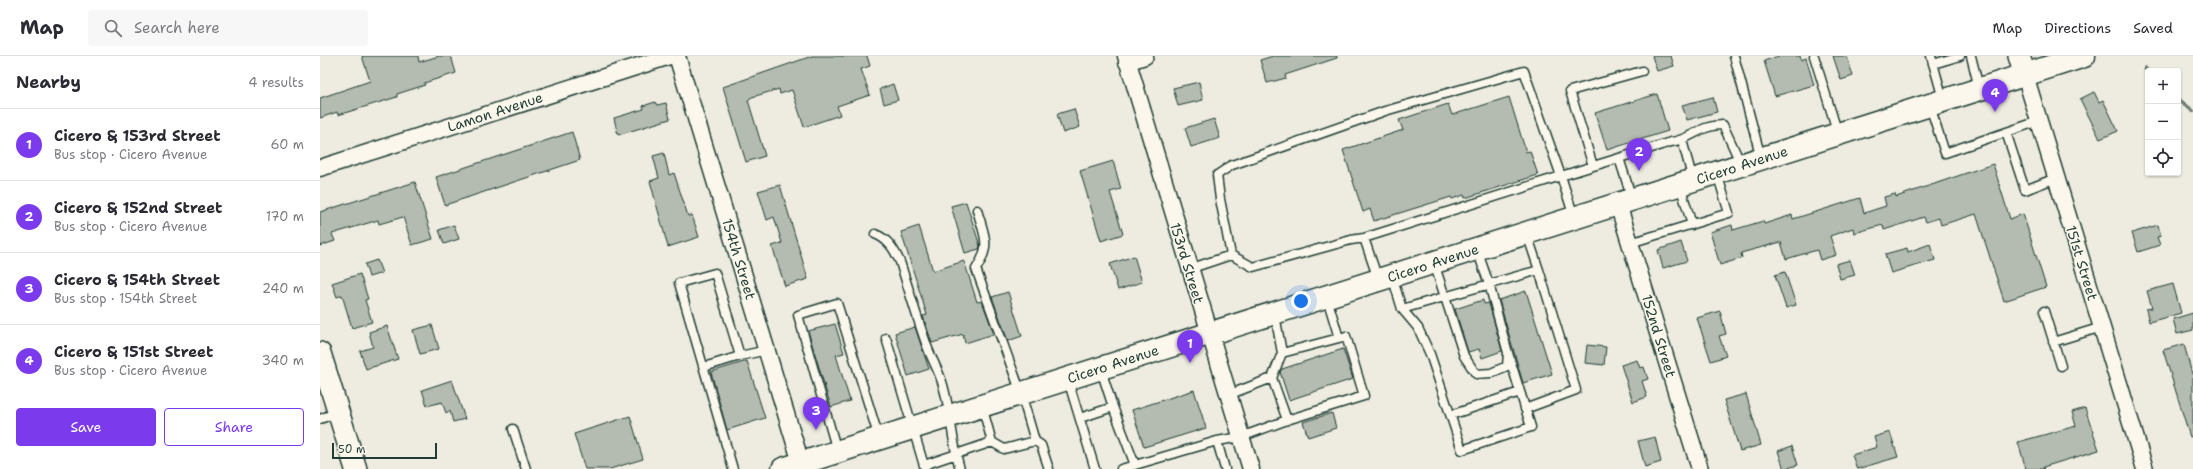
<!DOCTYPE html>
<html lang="en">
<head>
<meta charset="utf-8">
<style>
  body { margin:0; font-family:"Shantell Sans",sans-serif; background:#f7f7f7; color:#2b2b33 }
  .controls { position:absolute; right:12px; top:12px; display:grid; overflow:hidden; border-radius:4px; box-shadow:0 1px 3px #0004 }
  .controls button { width:36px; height:36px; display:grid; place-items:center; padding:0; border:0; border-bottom:1px solid #e1e1e2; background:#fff; color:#2b2b33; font:20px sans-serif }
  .scale { position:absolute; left:12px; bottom:10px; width:105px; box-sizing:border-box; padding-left:4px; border:2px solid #1f3d34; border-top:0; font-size:11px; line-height:14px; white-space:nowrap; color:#1f3d34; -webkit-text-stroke:3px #fbf7ec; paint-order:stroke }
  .you { position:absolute; left:981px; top:245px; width:14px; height:14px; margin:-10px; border:3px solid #fff; border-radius:50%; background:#1a73e8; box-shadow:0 0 0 6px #1a73e833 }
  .badge { display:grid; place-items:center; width:26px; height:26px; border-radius:50%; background:#7c3aed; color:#fff; font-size:13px; font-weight:700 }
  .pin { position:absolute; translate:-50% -33px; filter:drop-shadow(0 1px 2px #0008) }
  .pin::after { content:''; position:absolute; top:21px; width:14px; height:12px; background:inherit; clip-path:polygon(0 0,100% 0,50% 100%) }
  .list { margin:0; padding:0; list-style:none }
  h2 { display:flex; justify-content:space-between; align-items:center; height:52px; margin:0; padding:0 16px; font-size:17px }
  h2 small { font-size:13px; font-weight:400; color:#7c7c81 }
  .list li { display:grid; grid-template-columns:26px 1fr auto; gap:12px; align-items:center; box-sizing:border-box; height:72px; padding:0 16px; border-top:1px solid #e1e1e2 }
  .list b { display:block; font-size:15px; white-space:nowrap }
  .list p { margin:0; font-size:13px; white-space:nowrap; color:#7c7c81 }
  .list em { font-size:13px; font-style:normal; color:#7c7c81 }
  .actions { display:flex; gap:8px; padding:12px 16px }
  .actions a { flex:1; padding:9px 0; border:1px solid #7c3aed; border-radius:4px; text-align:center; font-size:14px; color:#7c3aed }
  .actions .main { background:#7c3aed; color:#fff }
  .icon { flex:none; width:22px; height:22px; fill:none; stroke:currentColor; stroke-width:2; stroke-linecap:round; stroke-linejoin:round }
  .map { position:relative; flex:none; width:1873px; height:413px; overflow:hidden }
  header { display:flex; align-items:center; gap:24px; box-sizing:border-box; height:56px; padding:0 20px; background:#fff; border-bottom:1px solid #e1e1e2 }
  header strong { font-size:19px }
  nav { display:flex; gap:22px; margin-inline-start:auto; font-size:14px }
  .search { width:280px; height:36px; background:#f7f7f7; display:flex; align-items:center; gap:10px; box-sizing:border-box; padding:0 14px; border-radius:4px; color:#7c7c81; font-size:15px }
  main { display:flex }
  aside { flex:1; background:#fff }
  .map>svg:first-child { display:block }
</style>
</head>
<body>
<header>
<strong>Map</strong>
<div class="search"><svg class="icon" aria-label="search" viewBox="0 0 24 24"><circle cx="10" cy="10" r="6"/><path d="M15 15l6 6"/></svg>Search here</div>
<nav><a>Map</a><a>Directions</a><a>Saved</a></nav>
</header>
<main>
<aside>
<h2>Nearby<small>4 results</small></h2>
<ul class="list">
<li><span class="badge">1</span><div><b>Cicero &amp; 153rd Street</b><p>Bus stop · Cicero Avenue</p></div><em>60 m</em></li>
<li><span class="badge">2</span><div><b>Cicero &amp; 152nd Street</b><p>Bus stop · Cicero Avenue</p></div><em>170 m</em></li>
<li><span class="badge">3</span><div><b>Cicero &amp; 154th Street</b><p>Bus stop · 154th Street</p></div><em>240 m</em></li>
<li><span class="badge">4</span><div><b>Cicero &amp; 151st Street</b><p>Bus stop · Cicero Avenue</p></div><em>340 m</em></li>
</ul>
<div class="actions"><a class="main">Save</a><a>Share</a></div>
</aside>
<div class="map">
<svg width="1873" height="413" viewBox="0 0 1873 413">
  <rect width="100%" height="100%" fill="#eeece1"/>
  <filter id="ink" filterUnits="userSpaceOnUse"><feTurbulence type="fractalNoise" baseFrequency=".025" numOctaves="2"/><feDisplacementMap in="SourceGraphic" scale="8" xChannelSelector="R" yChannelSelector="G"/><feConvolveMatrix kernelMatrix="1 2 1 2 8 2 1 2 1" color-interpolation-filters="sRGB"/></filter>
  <g filter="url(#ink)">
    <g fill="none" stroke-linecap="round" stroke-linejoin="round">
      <path stroke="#6c7d74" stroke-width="4" d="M1825,12l3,6
        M1858,43l15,12"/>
    </g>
    <path fill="#b4bbb0" stroke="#1f3d34" d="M42,0h56l1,6 20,-6h12l5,17 -32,10 1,2 -28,9v3l-59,18 -1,-3 -17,6v-20l50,-17z
      M492,0h55l3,10 -9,3 9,26 -33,11 3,9 -36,12 -12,-37 -12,4 -1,-5 -27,8 -4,3 17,56 -19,6 -23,-75z
      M953,0h64v2l-52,17 1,3 -19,5 -7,-23z
      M1332,0h19l3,10 -17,5z
      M1459,0h21l1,4 5,-2 8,27 -39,11 -11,-35z
      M1513,0h14l6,20 -12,4z
      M879,26l4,18 -25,6 -5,-18z
      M573,28l5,16 -14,4 -4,-15z
      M1774,36l5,10 4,-2 15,31 -18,8 -20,-40z
      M1337,38l11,37 -61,19 -12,-37z
      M1189,41l17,55 4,-1 8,24 -73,23 -1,-3 -12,4 -1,-2 -77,24 -4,-12 -7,3 -20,-62 60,-20 -4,-10 49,-16 4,11z
      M1393,41l4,15 -30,8 -5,-15z
      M335,46l2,3 9,-2 4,16 -52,16 -4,-17 30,-9 -1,-3z
      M754,53l6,18 -17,6 -6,-19z
      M894,63l6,19 -29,9 -6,-19z
      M252,76l8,28 -135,45 -9,-28z
      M344,97l5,22 5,-2 14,43 4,-1 7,22 -31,10 -18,-66 9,-3 -6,-22z
      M793,105l8,28 -11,3 13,42 -22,7 -21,-70z
      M1673,108l17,55 13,-5 23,73 -42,14 -28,-87 -35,11 -2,-7 -13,4 -2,-5 -40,13 -1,-5 -29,8 -1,-5 -23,8 6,19 -16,5 -3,-10 -31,9 -5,-17 -40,11 1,5 -22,7 -10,-33 22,-7 1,5 30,-9 1,3 28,-9 1,4 67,-21 4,15 22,-7 -2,-9 11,-3 1,3z
      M95,126l18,57 -21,6 -9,-28 -24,7 -1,-4 -46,14 3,7 -15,5v-34z
      M460,129l28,94 -23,7 -13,-40 10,-3 -8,-26 -7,3 -9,-29z
      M646,146l14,44 -1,3 -14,4 -14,-47z
      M134,169l5,14 -15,5 -5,-14z
      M1838,169l3,11 -4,1 3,8 -22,7 -6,-19z
      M599,170l14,45 31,-10 13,41 5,-1 12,33 -29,9 -2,-9 -31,9 -9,-27 4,-1 -26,-83z
      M1361,186l6,19 -24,7 -5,-18z
      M1610,188l5,16 -44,13 -6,-19 22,-6 1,4z
      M814,200l8,26 -24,8 -8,-26z
      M57,204l5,13 -13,4 -4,-13z
      M1530,204l5,15 -15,4 -4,-15z
      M1465,216l11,33 -10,3 -11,-33z
      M40,218l8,25 -3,1 7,22 -20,6 -10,-33 -5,2 -5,-14z
      M1853,228l8,29 -32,9 -3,-13 6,-1 -5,-17z
      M1206,235l26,83 -29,9 -24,-83z
      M688,236l14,44 -14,5 -16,-44z
      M1163,244l1,4 5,-1 13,48 -20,7 -3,-9 -11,3 -13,-43z
      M1400,255l6,23 -7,2 7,20 -15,5 -14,-43z
      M1873,257v17l-16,4 -4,-15z
      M515,268l9,29 -8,2 14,46 -19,6 -23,-76z
      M112,269l7,24 -19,5 -7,-24z
      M67,270l11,33 -32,10 -6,-18 13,-4 -4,-15z
      M595,271l14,42 -21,7 -13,-43z
      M1864,288l9,34v58l-3,1 -27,-87z
      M1267,289l19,2 -2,18 -19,-2z
      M1023,293l10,30 -64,21 -9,-28 2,-3z
      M1317,304l3,8 4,-1 4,12 -6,2 5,16 -14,5 -12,-37z
      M427,305l18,57 -38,12 -16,-58z
      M132,324l13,39 -12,3 -3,-11 -4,2 -4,-11 -15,4 -5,-16z
      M874,334l12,38 -62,19 -12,-37z
      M1426,338l15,51 -21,6 -16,-51z
      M1765,352l14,42 -56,17 1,2h-18l-8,-27 58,-16 -4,-14z
      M1012,357l4,15 -28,9 -5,-15z
      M310,360l13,43 -33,10h-25l-11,-35z
      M1570,376l8,25 -41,12 -5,-14 25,-8 -3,-10z
      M1335,381l6,25 -16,5 -7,-26z
      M1472,390l6,19 -14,4 -6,-18z"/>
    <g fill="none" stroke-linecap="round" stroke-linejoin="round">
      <g stroke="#1f3d34" stroke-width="11">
        <path id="service" d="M1414,0l27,102
          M1494,0l24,78
          M1611,0l12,43
          M1651,0l8,32
          M1613,8l27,-8
          M1610,50l15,47 94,-32
          M1686,76l19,58 31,-12
          M1362,84l11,40
          M1299,102l13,41
          M1273,110l-23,-75 72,-20
          M1360,129l12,40
          M1254,161l-13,-41 110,-34c22,-3 28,-17 52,-17l18,39
          M555,178c13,5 19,15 25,28 9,28 17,56 27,84 5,14 12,25 16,39 8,28 9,57 17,84
          M1310,187l99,-30 -12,-40
          M911,199l22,12 98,-27 13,-2 14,41
          M1114,207l30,93 12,18 15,-1 16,-7 1,-13 -19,-69 -12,-34
          M869,213l42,-14 -11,-56 -3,-24 15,-10 153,-54 139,-40 37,105 -197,62
          M1072,220l10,33 137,-39 -12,-36
          M1082,253l16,19 12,26 32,96 69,-23 -23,-74
          M1724,255l17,55
          M566,282l39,131
          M1733,286l49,-15
          M962,297l57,-15 -12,-40
          M384,311l36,-11
          M781,314l12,37
          M748,324l27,89
          M908,339l44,-17 10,-25 -7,-38
          M662,350l10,36
          M1205,353l51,-19 -37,-120
          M1131,359l69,-23
          M760,362l33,-11 22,58 82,-24
          M0,363l18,-7
          M967,364l77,-24 -18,-60 -7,2
          M193,373l13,40
          M715,385l6,4 8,24
          M517,395l-39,-136 39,-12 42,135
          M604,409l68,-23 12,7 31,-8 -14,-48 -45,-124c16,-24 8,-34 1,-59
          M413,413l-54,-186 36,-10 25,83 27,-6
          M801,413l14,-4
          M905,413l-8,-28 24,-4 46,-17 -15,-42"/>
      </g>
      <g stroke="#1f3d34" stroke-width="19">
        <path id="minor" d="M357,0l124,407
          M806,0l125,413
          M807,6l18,-6
          M1705,19l120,394
          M0,112l350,-112
          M1298,148l82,265"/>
      </g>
      <g stroke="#1f3d34" stroke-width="24">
        <path id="tertiary" d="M1699,0l6,19
          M0,297l36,116"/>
      </g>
      <g stroke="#1f3d34" stroke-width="25">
        <path id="primary" d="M463,413l1301,-413"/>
      </g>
      <use href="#service" stroke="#fbf7ec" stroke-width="8"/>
      <use href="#minor" stroke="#fbf7ec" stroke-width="16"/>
      <use href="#tertiary" stroke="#fbf7ec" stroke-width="21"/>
      <use href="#primary" stroke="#fbf7ec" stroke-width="22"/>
    </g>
  </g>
  <g text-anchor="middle" stroke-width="3" stroke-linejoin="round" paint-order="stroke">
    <g font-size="14" fill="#1f3d34" stroke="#fbf7ec">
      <text transform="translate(175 56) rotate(-18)" y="5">Lamon Avenue</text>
      <text transform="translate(1422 109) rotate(-18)" y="5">Cicero Avenue</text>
      <text transform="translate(419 203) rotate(73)" y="5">154th Street</text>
      <text transform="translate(867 207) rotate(73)" y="5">153rd Street</text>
      <text transform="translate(1113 207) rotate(-18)" y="5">Cicero Avenue</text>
      <text transform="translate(1762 207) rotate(73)" y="5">151st Street</text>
      <text transform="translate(1339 280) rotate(73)" y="5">152nd Street</text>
      <text transform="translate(793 308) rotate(-18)" y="5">Cicero Avenue</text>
    </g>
  </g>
</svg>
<div class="controls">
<button>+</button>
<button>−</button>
<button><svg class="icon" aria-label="locate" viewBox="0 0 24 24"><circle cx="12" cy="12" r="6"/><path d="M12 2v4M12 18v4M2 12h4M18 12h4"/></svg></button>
</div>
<div class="scale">50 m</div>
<div class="you"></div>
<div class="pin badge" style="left:870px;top:307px">1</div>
<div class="pin badge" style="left:1319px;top:115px">2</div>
<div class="pin badge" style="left:496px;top:374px">3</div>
<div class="pin badge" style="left:1675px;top:56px">4</div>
</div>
</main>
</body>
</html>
